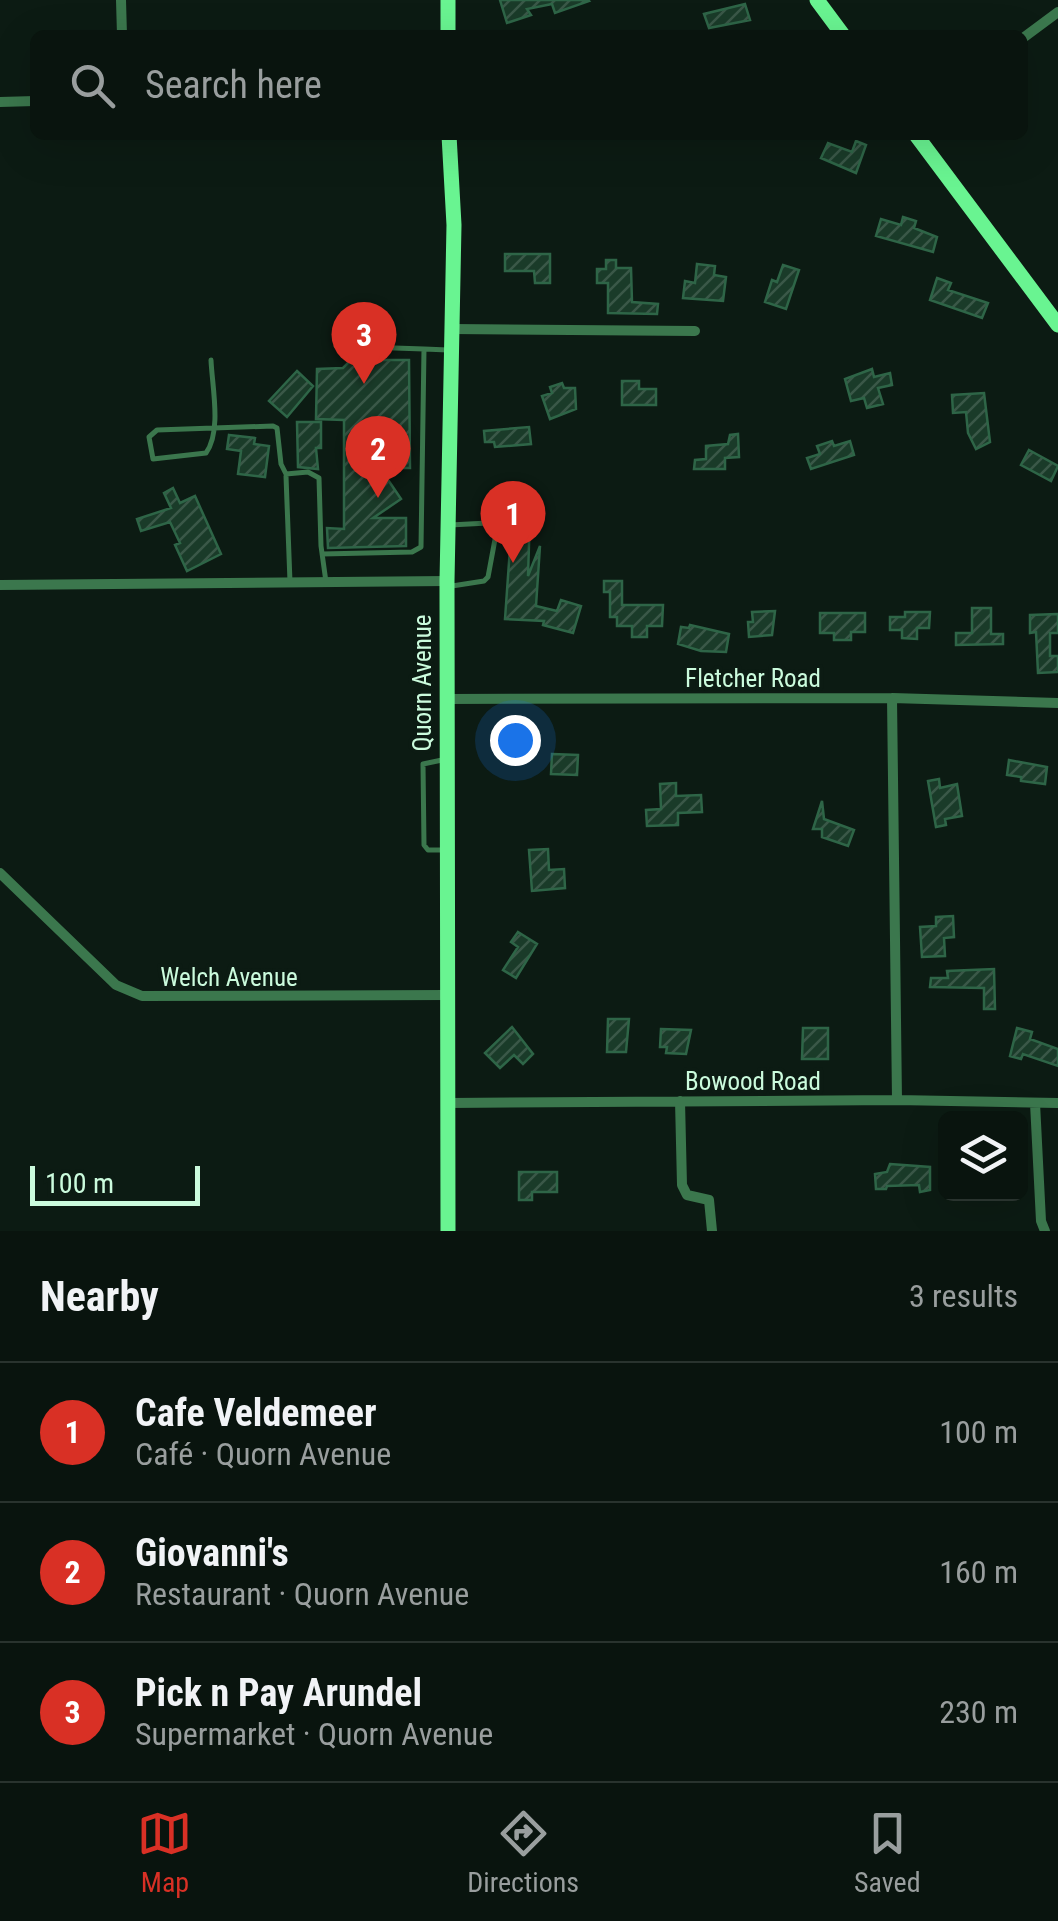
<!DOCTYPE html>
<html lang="en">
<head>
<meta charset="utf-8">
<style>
  body { margin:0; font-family:"Roboto Condensed",sans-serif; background:#121d17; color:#f1f3f6 }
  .controls { position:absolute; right:30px; bottom:30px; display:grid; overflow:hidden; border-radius:15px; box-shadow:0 10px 40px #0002 }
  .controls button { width:90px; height:90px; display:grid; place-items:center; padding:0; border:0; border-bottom:2px solid #29332e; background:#09140e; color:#f1f3f6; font:50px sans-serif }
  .scale { position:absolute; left:30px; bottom:25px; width:170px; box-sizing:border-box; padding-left:10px; border:5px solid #cbfbdd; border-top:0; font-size:28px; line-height:35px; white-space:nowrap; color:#cbfbdd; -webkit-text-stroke:8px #0c1b13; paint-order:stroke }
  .you { position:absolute; left:515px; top:740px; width:35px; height:35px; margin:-25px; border:8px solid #fff; border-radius:50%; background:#1a73e8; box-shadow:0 0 0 15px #1a73e833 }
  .badge { display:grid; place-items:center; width:65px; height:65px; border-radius:50%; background:#d93025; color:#fff; font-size:32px; font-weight:700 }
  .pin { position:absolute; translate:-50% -82px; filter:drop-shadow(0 2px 5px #0008) }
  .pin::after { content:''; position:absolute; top:52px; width:35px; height:30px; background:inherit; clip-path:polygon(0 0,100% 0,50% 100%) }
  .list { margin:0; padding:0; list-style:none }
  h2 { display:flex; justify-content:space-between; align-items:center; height:130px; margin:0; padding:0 40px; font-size:42px }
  h2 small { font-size:32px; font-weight:400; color:#999e9e }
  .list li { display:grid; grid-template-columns:65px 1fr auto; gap:30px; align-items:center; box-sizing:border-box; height:140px; padding:0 40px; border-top:2px solid #29332e }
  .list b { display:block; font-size:38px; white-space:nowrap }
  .list p { margin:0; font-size:32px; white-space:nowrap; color:#999e9e }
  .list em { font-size:32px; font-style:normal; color:#999e9e }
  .icon { flex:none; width:55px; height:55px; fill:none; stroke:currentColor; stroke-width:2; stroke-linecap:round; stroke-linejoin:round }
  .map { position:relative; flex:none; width:1058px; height:1231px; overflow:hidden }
  .search { position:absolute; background:#09140e; box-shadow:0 10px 40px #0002; left:30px; right:30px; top:30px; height:110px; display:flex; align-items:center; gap:25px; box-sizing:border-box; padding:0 35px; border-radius:15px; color:#999e9e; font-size:38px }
  .sheet { height:550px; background:#09140e }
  nav { display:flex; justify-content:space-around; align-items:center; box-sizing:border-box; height:140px; border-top:2px solid #29332e; background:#09140e; font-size:28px; color:#999e9e }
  nav a { display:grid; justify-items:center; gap:5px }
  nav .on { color:#d93025 }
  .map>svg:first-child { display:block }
</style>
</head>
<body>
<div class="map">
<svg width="1058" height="1231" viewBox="0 0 1058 1231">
  <defs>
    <pattern id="building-hatch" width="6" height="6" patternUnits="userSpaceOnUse" patternTransform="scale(2.5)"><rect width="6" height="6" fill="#1a3b29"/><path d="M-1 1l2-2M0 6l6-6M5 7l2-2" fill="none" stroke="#3a5848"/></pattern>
  </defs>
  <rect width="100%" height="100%" fill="#0c1b13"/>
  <path fill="url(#building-hatch)" stroke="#2e6547" stroke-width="2.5" d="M500,0h88l1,1 -34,12 -3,-9 -25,5 4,6 -24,8z
    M745,4l5,16 -41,8 -5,-14z
    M856,141l10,4 -10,28 -35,-15 7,-15 24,9z
    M903,217l13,4 -2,7 23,9 -4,15 -57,-16 5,-17 20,6z
    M505,254h45v29h-15l-1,-12h-29z
    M606,260h10v8h15l1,34 26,2 -1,10 -49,-1v-30h-11v-14h9z
    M697,264l18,2 -1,9 12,2 -3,24 -40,-3 2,-17 10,2z
    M783,265l16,5 -13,39 -21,-7 7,-22 5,2z
    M937,278l14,5 -3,7 40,13 -6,15 -52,-18z
    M351,360h58l1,108h-30l21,31 -28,19h33v28l-78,2 -1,-20 17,1v-109l-28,-1 1,-50 26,-1z
    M872,369l2,8 16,-4 2,12 -14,3 5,16 -16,4 -3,-10 -13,3 -6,-22z
    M297,371l16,15 -26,31 -18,-16z
    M622,381h17v8h17v16h-34z
    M562,383l2,5h11l1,21 -26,10 -8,-23 10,-3 -2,-6z
    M984,393l6,49 -14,7 -8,-16 -2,-21 -13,1 -1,-18z
    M297,422h24v26h-5l2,21 -20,-2z
    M529,427l2,17 -36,3 -1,-5h-9l-1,-11z
    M738,434l1,23 -14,1v11h-31l1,-9 11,-1v-13l22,-2 2,-9z
    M229,435l26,3 -1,6 15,2 -4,31 -27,-3 3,-23 -14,-2z
    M832,441l2,5 16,-5 4,14 -43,14 -4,-11 13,-4 -3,-8z
    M1029,450l29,16 -7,15 -30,-16z
    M173,488l7,15 15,-7 26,58 -34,17 -12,-26 5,-2 -10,-21 -29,9 -4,-12 34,-11 -7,-15z
    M519,513h11l-2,63 12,-30 -4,60 21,5 4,-11 20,6 -8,27 -30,-8 1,-4 -39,-2 5,-71h8z
    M604,581h18v24h41l-1,21h-15v11h-15v-11h-15v-9h-7v-25h-6z
    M972,608h19v26h12v10l-47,1v-12h16z
    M775,611l-3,24 -23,2 -1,-15h5l-1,-10z
    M905,612h25l-1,16h-12v11l-15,-1v-8h-12v-13h15z
    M820,613h45v19h-14v8h-17v-7h-14z
    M1058,614v19h-8v23h8v16l-20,1 -2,-41 -6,1v-18z
    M690,625l39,9 -3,18 -25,-1 -23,-7 3,-17 8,1z
    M552,754l26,1 -1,20 -26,-1z
    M1009,760l38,7 -2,17 -24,-3v-4l-14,-2z
    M939,779l1,9 17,-4 5,32 -17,3 1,6 -10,2 -8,-46z
    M676,783v13l25,-1 1,17 -24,1v12l-31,1 -1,-16 15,-1 -1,-25z
    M822,801l2,18 30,11 -6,16 -26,-9v-8h-9z
    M548,849l1,21 15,-1 1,19 -33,3 -3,-41z
    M953,916l1,21 -10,1 1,18 -23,1 -2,-30 16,-1v-9z
    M518,932l19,12 -21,34 -13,-8 15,-23 -7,-5z
    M994,969l1,40h-11v-21l-54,-1 1,-9h17l-1,-7z
    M608,1019h21l-3,33h-19z
    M512,1027l21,27 -10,10 -9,-9 -14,13 -15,-15z
    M803,1028h25v31h-26z
    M1017,1028l15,4 -2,7 28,10v17l-35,-12 -2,5 -11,-3z
    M661,1029l30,1 -5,24 -20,-1 1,-6h-7z
    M890,1164l40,3v23l-10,2 -1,-7 -32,1 -1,3h-10l-1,-15 12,-2z
    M519,1172h38v20h-25v8h-13z"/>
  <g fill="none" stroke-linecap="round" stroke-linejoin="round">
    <path stroke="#3b774d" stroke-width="5" d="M336,346l88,3
      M211,360c1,26 11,71 -5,93l-53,6 -4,-22 8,-7 116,-4 4,2 4,36 5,10 22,-2 11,6 2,68 5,36
      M286,476l4,106
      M450,525l38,-2 8,11 -8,43 -4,4 -32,5
      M322,554l90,-2 9,-5 3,-198 24,1
      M442,760l-19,4 1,81 4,5h16"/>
    <path stroke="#3b774d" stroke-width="10" d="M121,0l1,35
      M1023,38l35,-26
      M0,102l35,-1
      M451,329l244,2
      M0,585l447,-4
      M892,698l5,402
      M447,699l445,-1 166,5
      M0,873l116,112 26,11 305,-1
      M680,1101l2,84 5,10 22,5 3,31
      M449,1103l448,-3 161,3
      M1035,1103l6,118 4,10"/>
    <path stroke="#69f491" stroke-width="15" d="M817,0l26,35
      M448,35v-35
      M916,135l142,190
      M448,1231l-1,-650 7,-356 -5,-90"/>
  </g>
  <g text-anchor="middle" stroke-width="8" stroke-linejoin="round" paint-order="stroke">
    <g font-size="25" fill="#cbfbdd" stroke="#0c1b13">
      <text x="753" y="687">Fletcher Road</text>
      <text transform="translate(422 683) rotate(-90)" y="9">Quorn Avenue</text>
      <text x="229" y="986">Welch Avenue</text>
      <text x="753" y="1090">Bowood Road</text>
    </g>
  </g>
</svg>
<div class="controls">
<button><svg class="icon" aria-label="layers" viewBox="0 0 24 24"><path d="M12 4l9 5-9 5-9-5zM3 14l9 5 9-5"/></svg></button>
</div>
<div class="scale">100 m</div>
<div class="you"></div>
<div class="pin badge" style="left:513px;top:563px">1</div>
<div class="pin badge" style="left:378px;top:498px">2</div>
<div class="pin badge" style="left:364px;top:384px">3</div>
<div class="search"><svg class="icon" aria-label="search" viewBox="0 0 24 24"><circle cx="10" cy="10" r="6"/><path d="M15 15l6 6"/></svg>Search here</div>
</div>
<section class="sheet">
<h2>Nearby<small>3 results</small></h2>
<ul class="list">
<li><span class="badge">1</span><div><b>Cafe Veldemeer</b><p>Café · Quorn Avenue</p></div><em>100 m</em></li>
<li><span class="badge">2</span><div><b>Giovanni's</b><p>Restaurant · Quorn Avenue</p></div><em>160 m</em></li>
<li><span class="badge">3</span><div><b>Pick n Pay Arundel</b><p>Supermarket · Quorn Avenue</p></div><em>230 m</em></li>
</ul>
</section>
<nav>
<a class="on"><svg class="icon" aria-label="map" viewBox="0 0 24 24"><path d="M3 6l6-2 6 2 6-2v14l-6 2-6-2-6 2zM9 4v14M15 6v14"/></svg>Map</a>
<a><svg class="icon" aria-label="directions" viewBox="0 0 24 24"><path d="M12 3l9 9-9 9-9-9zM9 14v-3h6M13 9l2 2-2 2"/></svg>Directions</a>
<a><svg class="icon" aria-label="saved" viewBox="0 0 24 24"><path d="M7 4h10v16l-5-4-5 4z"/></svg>Saved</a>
</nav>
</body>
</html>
